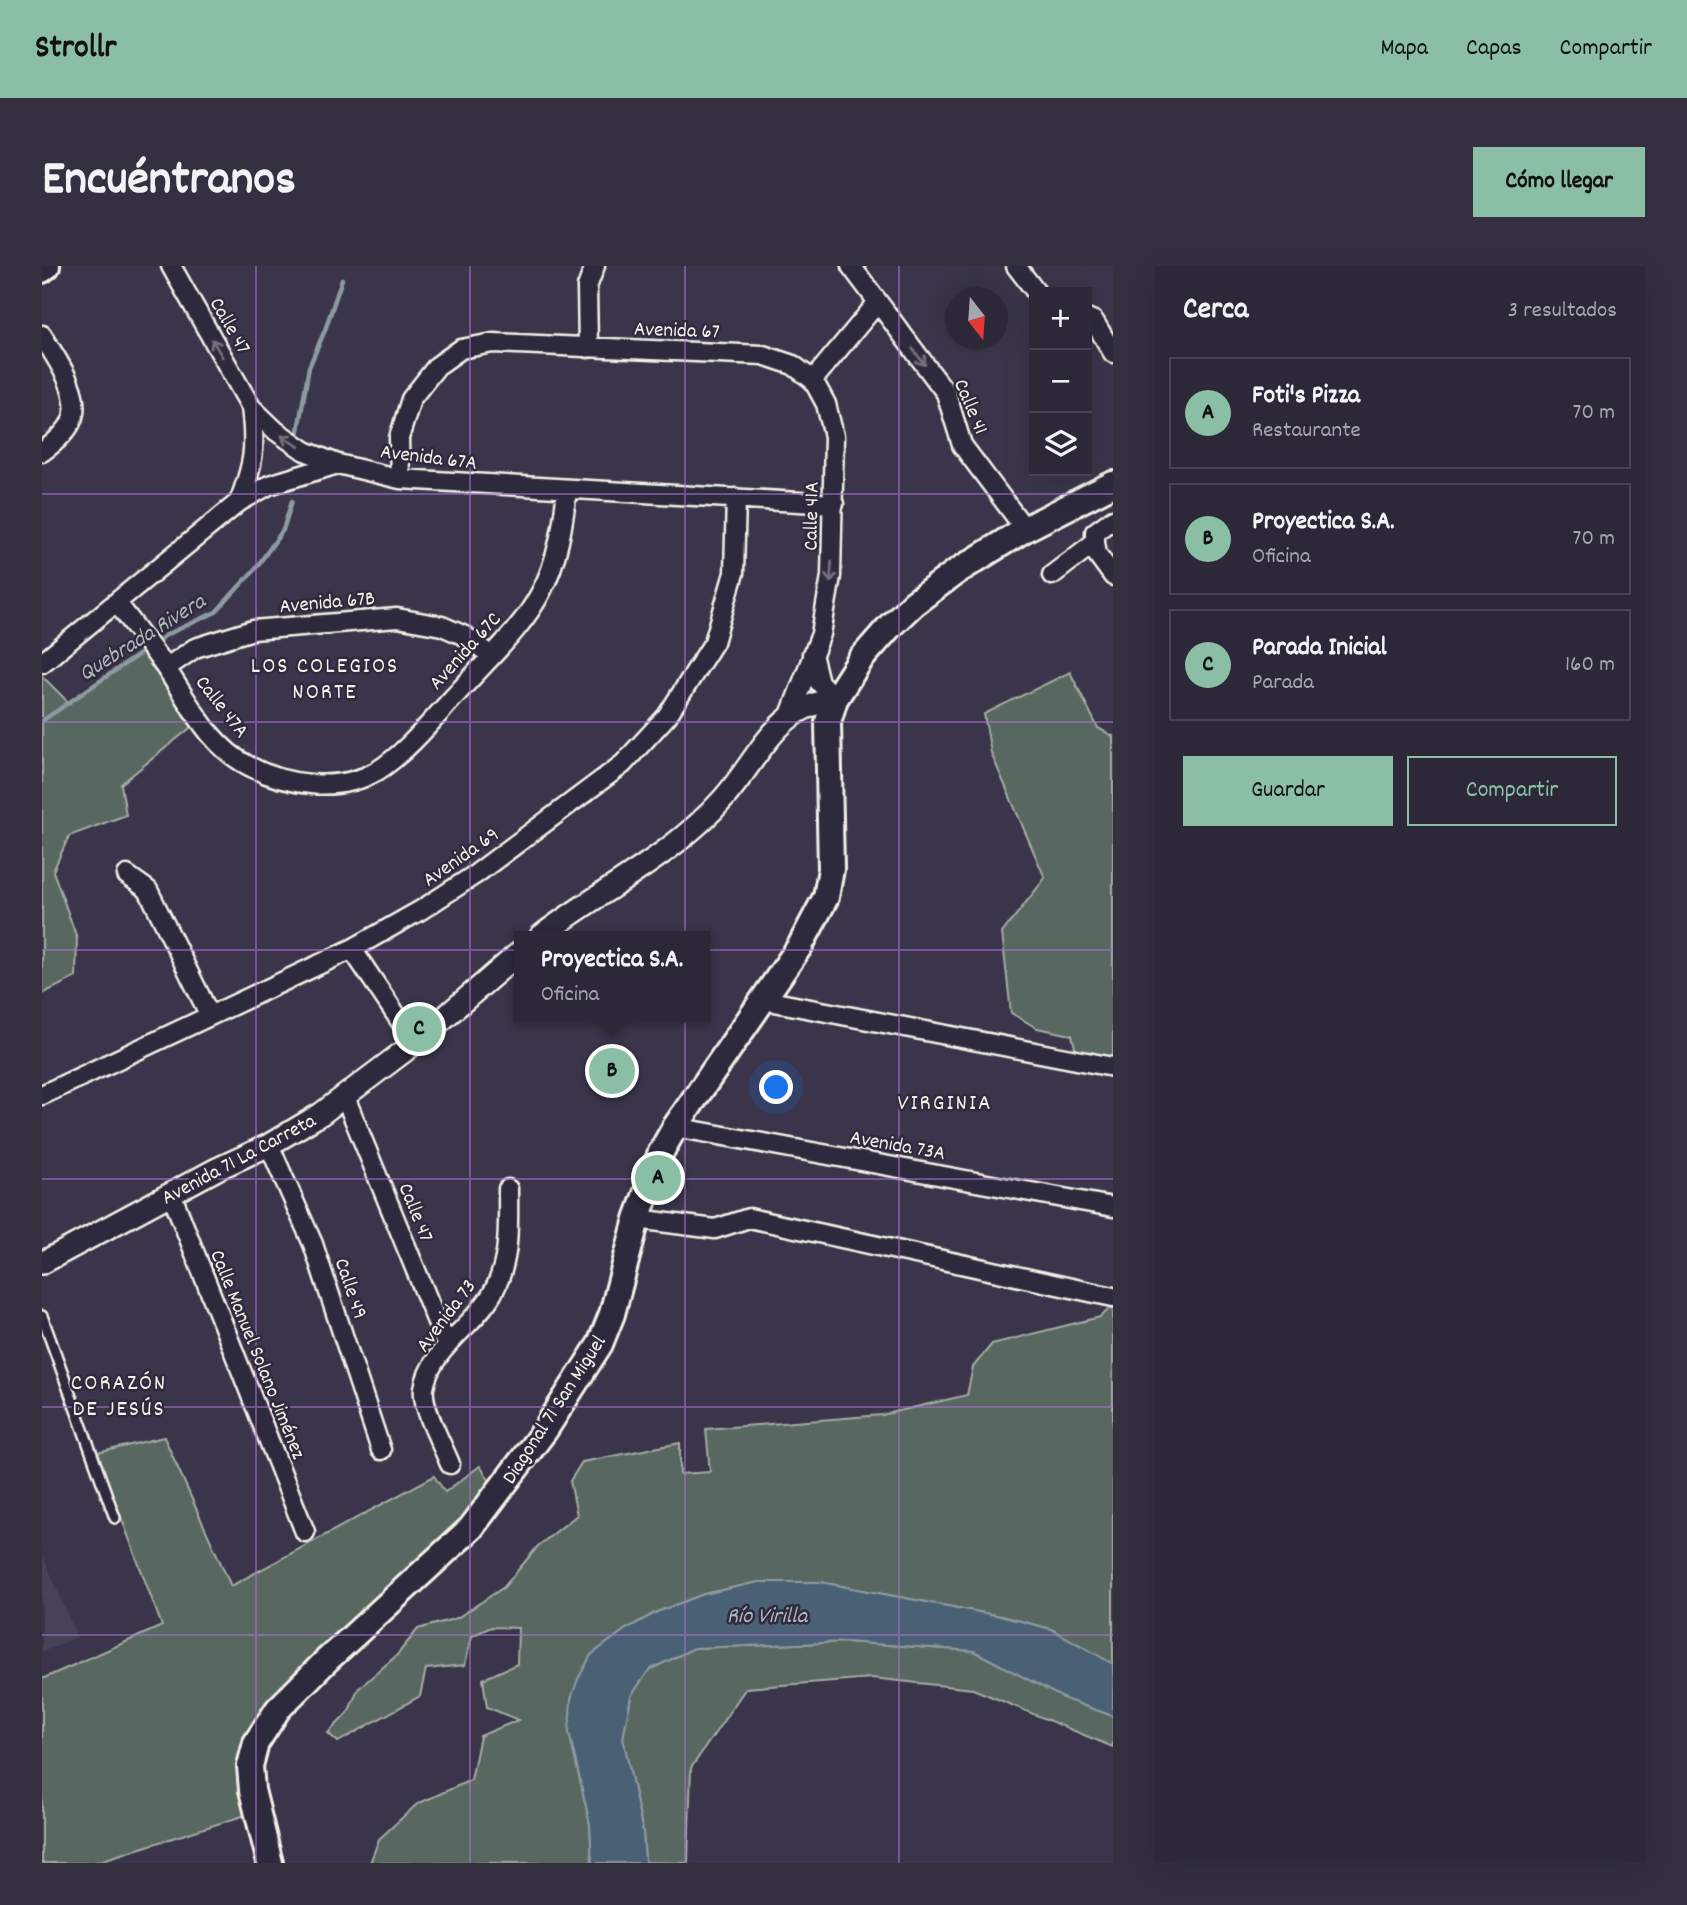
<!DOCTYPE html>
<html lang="es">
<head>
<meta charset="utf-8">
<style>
  body { margin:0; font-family:Dekko,sans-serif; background:#343040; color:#f1f3f6 }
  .controls { position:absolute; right:21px; top:21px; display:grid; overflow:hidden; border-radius:0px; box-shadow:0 7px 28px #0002 }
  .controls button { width:63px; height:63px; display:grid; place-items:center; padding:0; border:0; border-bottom:2px solid #484453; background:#2c2838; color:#f1f3f6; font:35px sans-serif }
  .compass { position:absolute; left:903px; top:21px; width:63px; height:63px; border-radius:50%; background:#2c2838; box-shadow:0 7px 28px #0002; rotate:163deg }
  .you { position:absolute; left:735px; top:822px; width:24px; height:24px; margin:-18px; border:5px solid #fff; border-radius:50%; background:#1a73e8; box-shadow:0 0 0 10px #1a73e833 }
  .badge { display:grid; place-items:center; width:46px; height:46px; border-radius:50%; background:#8abfa5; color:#111; font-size:23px; font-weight:700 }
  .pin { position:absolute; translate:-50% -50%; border:4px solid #fff; box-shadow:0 2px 7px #0006 }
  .popup { position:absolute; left:472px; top:665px; width:196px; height:91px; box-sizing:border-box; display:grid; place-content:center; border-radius:0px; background:#2c2838; filter:drop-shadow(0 2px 5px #0005); font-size:23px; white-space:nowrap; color:#a6a6ae }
  .popup b { font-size:26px; color:#f1f3f6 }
  .popup::after { content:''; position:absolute; left:50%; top:100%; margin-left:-14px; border:14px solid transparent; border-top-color:#2c2838 }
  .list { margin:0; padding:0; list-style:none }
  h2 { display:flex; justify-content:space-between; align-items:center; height:91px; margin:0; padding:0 28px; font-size:30px }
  h2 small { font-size:23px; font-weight:400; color:#a6a6ae }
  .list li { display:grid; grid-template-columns:46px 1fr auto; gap:21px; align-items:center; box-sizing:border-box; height:112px; margin:0 14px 14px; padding:0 14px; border:2px solid #484453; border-radius:0px }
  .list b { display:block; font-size:26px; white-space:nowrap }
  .list p { margin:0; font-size:23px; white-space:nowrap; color:#a6a6ae }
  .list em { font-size:23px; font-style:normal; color:#a6a6ae }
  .actions { display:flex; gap:14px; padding:21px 28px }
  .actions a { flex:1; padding:16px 0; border:2px solid #8abfa5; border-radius:0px; text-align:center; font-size:24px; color:#8abfa5 }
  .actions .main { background:#8abfa5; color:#111 }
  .icon { flex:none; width:38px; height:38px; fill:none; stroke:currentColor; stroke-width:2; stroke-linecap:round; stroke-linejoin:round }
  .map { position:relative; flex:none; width:1071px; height:1597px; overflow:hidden; border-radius:0px }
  header { display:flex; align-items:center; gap:42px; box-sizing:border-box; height:98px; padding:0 35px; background:#8abfa5; color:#111 }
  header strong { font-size:33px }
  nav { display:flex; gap:38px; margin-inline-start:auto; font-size:24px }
  .intro { display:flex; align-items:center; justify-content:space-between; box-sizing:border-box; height:168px; padding:0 42px }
  h1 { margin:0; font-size:49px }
  .button { padding:18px 32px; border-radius:0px; background:#8abfa5; color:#111; font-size:24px; font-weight:700 }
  main { display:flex; gap:42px; padding:0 42px }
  aside { flex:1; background:#2c2838; border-radius:0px; box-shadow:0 7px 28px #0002 }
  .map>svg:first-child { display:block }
</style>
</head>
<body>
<header>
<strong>Strollr</strong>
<nav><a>Mapa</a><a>Capas</a><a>Compartir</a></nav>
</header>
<div class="intro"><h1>Encuéntranos</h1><a class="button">Cómo llegar</a></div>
<main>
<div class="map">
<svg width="1071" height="1597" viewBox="0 0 1071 1597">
  <rect width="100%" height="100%" fill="#3a354a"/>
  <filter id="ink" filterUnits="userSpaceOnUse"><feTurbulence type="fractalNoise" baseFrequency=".0143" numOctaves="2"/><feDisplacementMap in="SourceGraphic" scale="14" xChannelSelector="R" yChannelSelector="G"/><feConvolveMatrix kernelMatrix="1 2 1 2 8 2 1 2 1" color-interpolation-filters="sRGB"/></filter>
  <g filter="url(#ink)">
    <path fill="#474259" d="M0,1287l35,84 -35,15z"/>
    <path fill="#586860" stroke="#a6aca4" stroke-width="2" d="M104,382l54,72 -79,64 5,31 -57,21 -16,35 24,67 -1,39 -34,17v-318l26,26z
      M1028,406l28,56 15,8v328l-37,-12 -4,-17 -35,-7 -26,-15 -9,-80 43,-55 -54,-125 -7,-39z
      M1071,1040v358l-62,-35 -51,-13 -180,-34h-61l-55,12 -47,18 -31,17 -35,26 -22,77 21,92 2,39h-222l9,-24 38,-35 54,-24 9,-44 38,-16 -31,-13 -4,-28 34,-15 1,-36 -27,-1 -19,9 -7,29 -39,4 -6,27 -82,46 -10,-9 20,-20 10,-24 39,-34 21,-26 39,-11 47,-31 34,-41 39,-31 -7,-34 12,-19 98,-19v31l30,-2 -4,-43 176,-14 85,-20 6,-28 19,-23 108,-27z
      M122,1171l67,149 203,-110 11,16 35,-26 15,23 -232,226 -17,100 -153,48h-51v-184l120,-53 -65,-173z
      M804,1376l128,9 90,47 49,18v31l-140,-58 -101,-11 -126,10 -55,80 -3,95 -43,-1 -2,-29 -20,-95 8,-42 18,-26 45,-22z"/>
    <path fill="#4a6074" stroke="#8e9aa2" stroke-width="2" d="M717,1316h61l180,34 51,13 62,35v52l-48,-17 -91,-48 -128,-9 -152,6 -45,22 -18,26 -8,42 20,95 2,30h-53l-2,-39 -21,-92 2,-33 7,-20 13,-24 35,-26 31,-17 47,-18z"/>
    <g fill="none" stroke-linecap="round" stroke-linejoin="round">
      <path stroke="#8e9aa2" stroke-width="4.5" d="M255,170l12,-69 16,-37 17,-51
        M113,377l11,-8 50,-23 39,-43 28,-39 9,-29
        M0,455l106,-73"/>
      <g stroke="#f4f1e8" stroke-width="14">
        <path id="service" d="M0,1050l73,202"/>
      </g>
      <g stroke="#f4f1e8" stroke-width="23">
        <path id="minor" d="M129,0l80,141 25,24 29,20 33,13 62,15 434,25
          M809,0l95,127 16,52 63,84
          M974,0l20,26
          M1045,52l7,3 19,32
          M0,69c13,22 41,59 30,85 -5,13 -19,24 -30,32
          M546,82l-1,-61 8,-21
          M771,114l65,-78
          M358,213l-1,-41 12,-39 26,-33 24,-17 32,-6 270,12 30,10 20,15 13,24 8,32 -3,140 -10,58 -31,81
          M197,236c15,-39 17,-54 12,-95
          M1053,276l2,12 16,22
          M1010,309l43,-33v-10l18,-13
          M75,337c16,21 33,42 48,64 24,35 44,79 84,99 38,20 90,27 128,5 31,-19 61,-58 87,-85 26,-29 59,-59 77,-94 17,-32 22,-67 26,-102
          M770,388l7,28 16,17
          M0,397l197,-161 30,-17 69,-21
          M124,402l29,-20 58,-18 144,-12 45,8 23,10 27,20
          M85,609l21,15 62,126
          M310,683l63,94
          M722,734l349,67
          M0,829l310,-146 69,-39 55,-36 147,-110 44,-48 47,-74 20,-69 2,-75
          M303,831l101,247
          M633,861l438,80
          M227,879l44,99 68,206
          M129,927l134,339
          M595,953l78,10 34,-11 364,79
          M408,1198c-7,-18 -29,-57 -26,-76 7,-40 49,-61 68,-94 19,-33 16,-69 16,-105"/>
      </g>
      <g stroke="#f4f1e8" stroke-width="26">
        <path id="tertiary" d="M499,670c60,-46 132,-80 183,-138 36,-41 50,-90 111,-99
          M0,997l175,-94 52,-24 52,-31 94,-71 104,-90"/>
      </g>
      <g stroke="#f4f1e8" stroke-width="30">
        <path id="secondary" d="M0,4l5,-4
          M228,1597l-18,-73 -2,-24 6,-23 22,-34 49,-49 144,-132 74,-98 55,-86 12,-30 25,-95 24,-67 14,-25 125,-181 26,-49 5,-28 -3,-147 7,-23 26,-40 29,-33 24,-23 42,-31 69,-43 88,-45"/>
      </g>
      <use href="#service" stroke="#2f2a3d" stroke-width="9"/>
      <use href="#minor" stroke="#2f2a3d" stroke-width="18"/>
      <use href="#tertiary" stroke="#2f2a3d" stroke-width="21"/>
      <use href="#secondary" stroke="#2f2a3d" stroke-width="24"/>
    </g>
    <defs><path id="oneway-shaft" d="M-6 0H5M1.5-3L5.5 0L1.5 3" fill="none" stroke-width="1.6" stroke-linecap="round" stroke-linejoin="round" transform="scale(1.75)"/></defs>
    <g stroke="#747079">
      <use href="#oneway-shaft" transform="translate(175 82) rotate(-120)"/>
      <use href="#oneway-shaft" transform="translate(877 91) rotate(53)"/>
      <use href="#oneway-shaft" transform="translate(248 175) rotate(-147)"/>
      <use href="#oneway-shaft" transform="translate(789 306) rotate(94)"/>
    </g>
  </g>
  <path fill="none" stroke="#a571cd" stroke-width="2" stroke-opacity="0.55" d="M214,0v1597M428,0v1597M643,0v1597M857,0v1597M0,228h1071M0,456h1071M0,684h1071M0,913h1071M0,1141h1071M0,1369h1071"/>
  <g text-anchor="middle" stroke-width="5" stroke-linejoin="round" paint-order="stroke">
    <g font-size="21" fill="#f4f1e8" stroke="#2f2a3d">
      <text transform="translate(189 59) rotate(60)" y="7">Calle 47</text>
      <text transform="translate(635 63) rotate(2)" y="7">Avenida 67</text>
      <text transform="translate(930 140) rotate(67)" y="7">Calle 41</text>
      <text transform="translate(387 190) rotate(7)" y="7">Avenida 67A</text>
      <text transform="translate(768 250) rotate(-89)" y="7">Calle 41A</text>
      <text transform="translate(285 335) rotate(-5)" y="7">Avenida 67B</text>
      <text transform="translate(422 384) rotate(-48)" y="7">Avenida 67C</text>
      <text transform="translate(181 440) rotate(52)" y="7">Calle 47A</text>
      <text transform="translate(418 590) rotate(-35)" y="7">Avenida 69</text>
      <text transform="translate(856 878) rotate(10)" y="7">Avenida 73A</text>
      <text transform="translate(196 892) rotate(-28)" y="7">Avenida 71 La Carreta</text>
      <text transform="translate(375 946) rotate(68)" y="7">Calle 47</text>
      <text transform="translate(310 1022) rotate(71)" y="7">Calle 49</text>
      <text transform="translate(403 1049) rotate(-53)" y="7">Avenida 73</text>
      <text transform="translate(217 1088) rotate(68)" y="7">Calle Manuel Solano Jiménez</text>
      <text transform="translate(511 1143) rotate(-57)" y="7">Diagonal 71 San Miguel</text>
    </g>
    <g font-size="23" font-style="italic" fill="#b0b7ba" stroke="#2f2a3d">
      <text transform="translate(99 370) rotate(-32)" y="8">Quebrada Rivera</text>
      <text x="725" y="1356">Río Virilla</text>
    </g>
    <g font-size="23" letter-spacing="2" fill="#f4f1e8" stroke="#2f2a3d">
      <text x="283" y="406">LOS COLEGIOS<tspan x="283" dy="26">NORTE</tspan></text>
      <text x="903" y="843">VIRGINIA</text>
      <text x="77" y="1123">CORAZÓN<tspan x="77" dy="26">DE JESÚS</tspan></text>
    </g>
  </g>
</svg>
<div class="controls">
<button>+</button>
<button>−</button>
<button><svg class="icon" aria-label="layers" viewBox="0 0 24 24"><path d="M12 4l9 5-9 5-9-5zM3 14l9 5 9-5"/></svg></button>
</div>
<svg class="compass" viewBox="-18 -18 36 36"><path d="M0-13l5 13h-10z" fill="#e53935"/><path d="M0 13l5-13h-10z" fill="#a6a6ae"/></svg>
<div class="you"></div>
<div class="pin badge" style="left:616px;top:912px">A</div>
<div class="pin badge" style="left:570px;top:805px">B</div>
<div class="popup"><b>Proyectica S.A.</b>Oficina</div>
<div class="pin badge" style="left:377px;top:763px">C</div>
</div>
<aside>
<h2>Cerca<small>3 resultados</small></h2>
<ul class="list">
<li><span class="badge">A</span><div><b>Foti's Pizza</b><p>Restaurante</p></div><em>70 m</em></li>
<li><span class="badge">B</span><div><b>Proyectica S.A.</b><p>Oficina</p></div><em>70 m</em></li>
<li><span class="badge">C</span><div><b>Parada Inicial</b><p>Parada</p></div><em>160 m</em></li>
</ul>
<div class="actions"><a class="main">Guardar</a><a>Compartir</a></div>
</aside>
</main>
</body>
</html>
